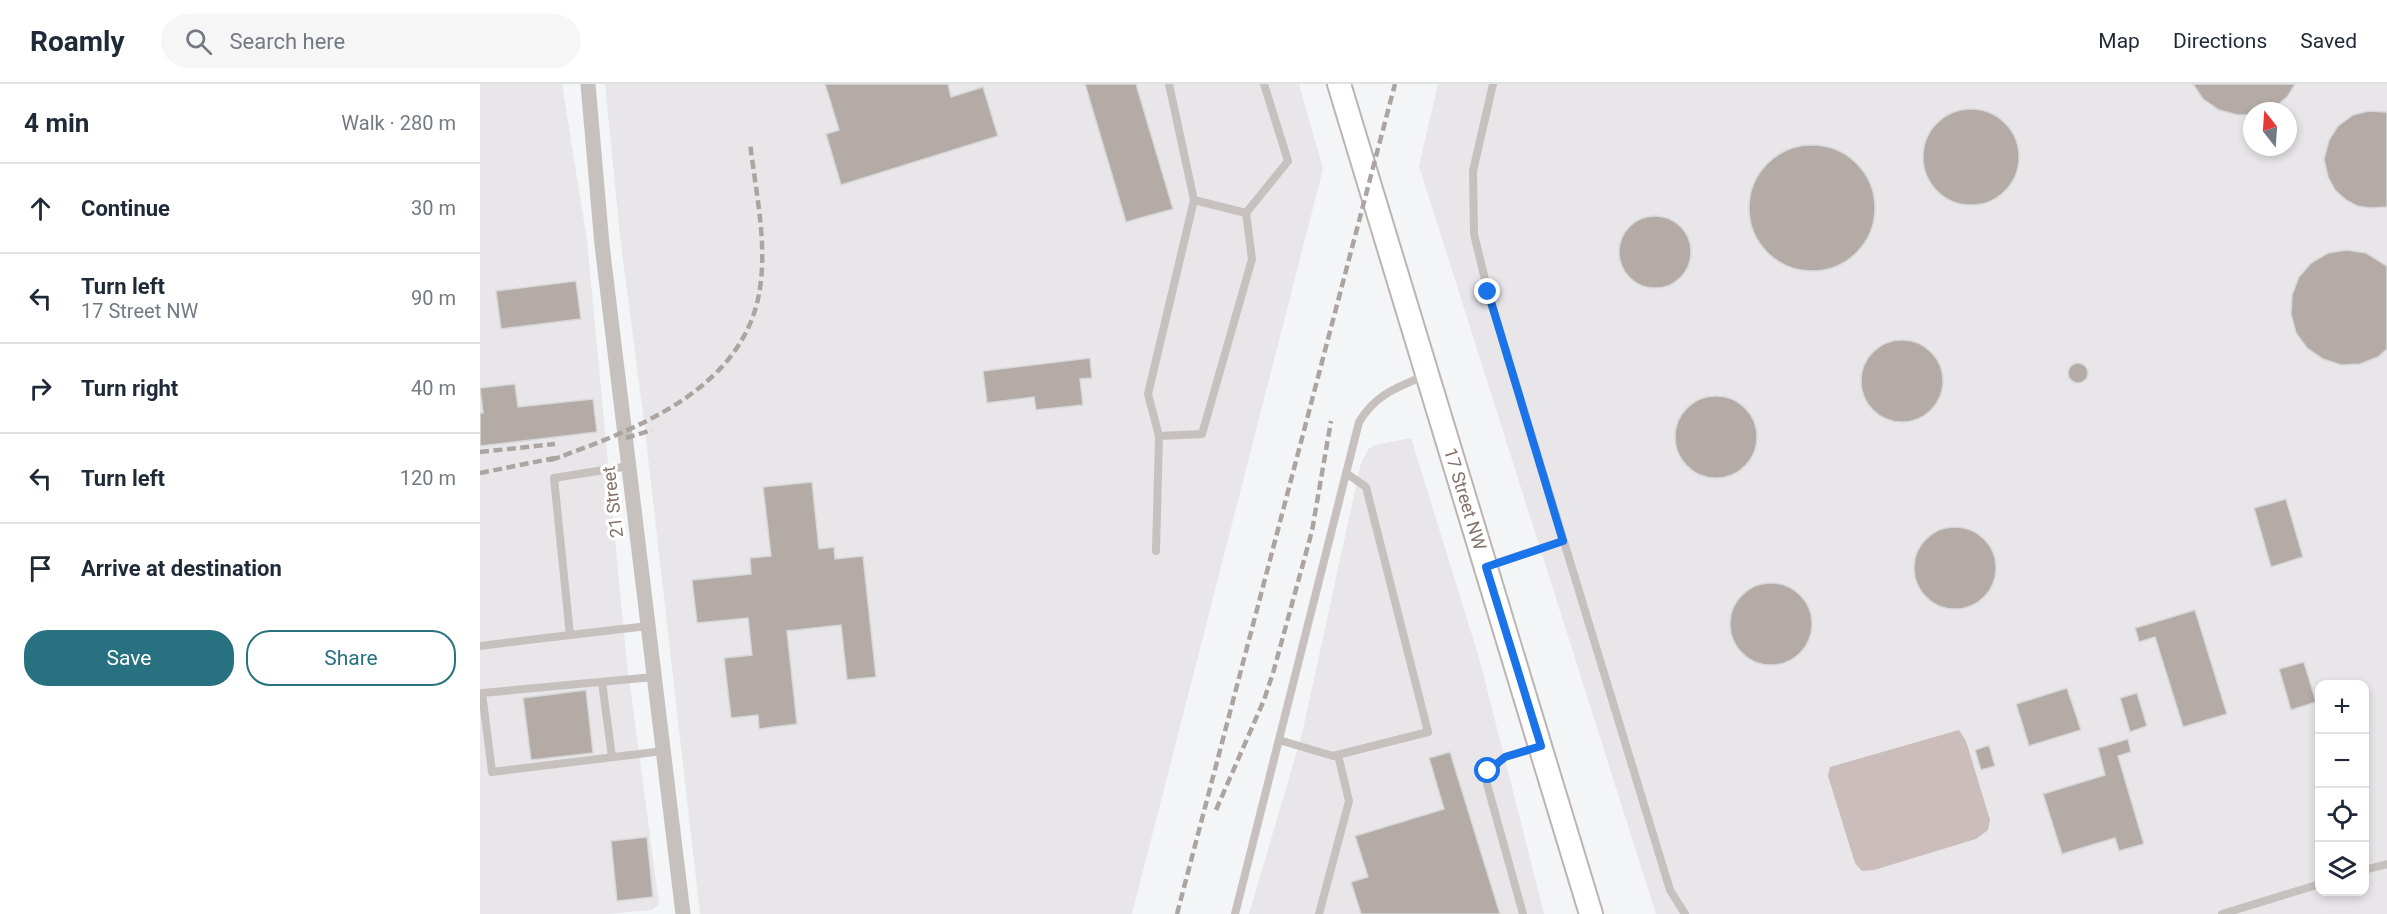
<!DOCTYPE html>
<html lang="en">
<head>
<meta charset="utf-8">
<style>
  body { margin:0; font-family:Roboto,sans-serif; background:#f6f6f7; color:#1f2937 }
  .controls { position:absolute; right:18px; bottom:18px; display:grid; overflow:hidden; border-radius:12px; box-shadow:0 3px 9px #0003 }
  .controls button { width:54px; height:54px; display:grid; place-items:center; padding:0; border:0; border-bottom:2px solid #e0e1e3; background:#fff; color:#1f2937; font:30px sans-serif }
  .compass { position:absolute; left:1763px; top:18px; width:54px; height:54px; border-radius:50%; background:#fff; box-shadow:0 3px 9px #0003; rotate:343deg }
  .stop { position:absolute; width:18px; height:18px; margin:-14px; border:4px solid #1a73e8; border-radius:50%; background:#fff }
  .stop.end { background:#1a73e8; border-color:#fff; box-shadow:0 2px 6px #0008 }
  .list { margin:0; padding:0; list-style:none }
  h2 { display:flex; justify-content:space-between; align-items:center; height:78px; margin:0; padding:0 24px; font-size:26px }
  h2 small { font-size:20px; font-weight:400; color:#747a83 }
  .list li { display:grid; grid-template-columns:39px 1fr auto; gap:18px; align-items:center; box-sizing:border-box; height:90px; padding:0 24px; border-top:2px solid #e0e1e3 }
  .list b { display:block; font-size:22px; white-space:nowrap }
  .list p { margin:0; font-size:20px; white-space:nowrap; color:#747a83 }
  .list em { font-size:20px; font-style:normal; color:#747a83 }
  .actions { display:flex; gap:12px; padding:18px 24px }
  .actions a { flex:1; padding:14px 0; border:2px solid #287180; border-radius:24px; text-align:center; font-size:21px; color:#287180 }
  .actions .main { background:#287180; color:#fff }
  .icon { flex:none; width:33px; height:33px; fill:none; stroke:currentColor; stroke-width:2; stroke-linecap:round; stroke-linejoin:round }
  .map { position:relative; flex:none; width:1907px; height:830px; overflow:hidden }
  header { display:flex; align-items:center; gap:36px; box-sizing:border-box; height:84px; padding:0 30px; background:#fff; border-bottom:2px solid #e0e1e3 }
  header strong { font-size:28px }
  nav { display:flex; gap:33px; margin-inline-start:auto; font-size:21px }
  .search { width:420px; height:54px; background:#f6f6f7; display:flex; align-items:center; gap:15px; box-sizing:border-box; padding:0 21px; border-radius:33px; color:#747a83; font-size:22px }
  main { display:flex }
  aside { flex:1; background:#fff }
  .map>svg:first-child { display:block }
</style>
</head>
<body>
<header>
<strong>Roamly</strong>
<div class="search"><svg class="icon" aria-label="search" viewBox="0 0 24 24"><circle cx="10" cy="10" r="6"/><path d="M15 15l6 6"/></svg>Search here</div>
<nav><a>Map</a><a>Directions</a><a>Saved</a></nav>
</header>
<main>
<aside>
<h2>4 min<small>Walk · 280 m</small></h2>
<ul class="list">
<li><svg class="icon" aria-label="ahead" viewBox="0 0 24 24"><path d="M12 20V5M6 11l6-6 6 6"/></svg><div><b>Continue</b></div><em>30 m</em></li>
<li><svg class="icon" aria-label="left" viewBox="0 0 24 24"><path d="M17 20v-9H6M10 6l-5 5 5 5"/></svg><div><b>Turn left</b><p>17 Street NW</p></div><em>90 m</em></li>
<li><svg class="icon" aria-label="right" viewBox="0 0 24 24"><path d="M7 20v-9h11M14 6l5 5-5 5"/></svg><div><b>Turn right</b></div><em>40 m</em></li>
<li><svg class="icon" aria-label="left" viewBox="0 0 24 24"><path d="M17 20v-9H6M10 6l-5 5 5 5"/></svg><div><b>Turn left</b></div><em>120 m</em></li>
<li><svg class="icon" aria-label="arrive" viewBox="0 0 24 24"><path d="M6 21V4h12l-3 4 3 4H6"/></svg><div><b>Arrive at destination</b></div></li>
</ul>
<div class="actions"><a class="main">Save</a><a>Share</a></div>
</aside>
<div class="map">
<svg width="1907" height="830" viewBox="0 0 1907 830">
  <rect width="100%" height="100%" fill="#f4f5f7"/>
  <path fill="#e8e6e8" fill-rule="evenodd" d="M0,0h82l25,156 39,415 33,249 -7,6 -44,4h-128z
    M125,0h694l24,85 -191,745h-432l-56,-492 -24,-186z
    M958,0h949v830h-731l-237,-748zM1772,27h36v36h-36zM1840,600h44v208h-44z
    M931,354l69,223 64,253h-295l53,-180 59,-271 7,-14 7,-4z"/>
  <path fill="#cabdbb" d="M1479,646l7,11 24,79 -2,10 -12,9 -102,31 -12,1 -7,-8 -27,-87 2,-9z"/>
  <path fill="#b4aaa6" stroke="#d7d7d9" stroke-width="1.5" d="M345,0h123l3,13 32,-10 15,49 -157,49 -15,-51 13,-4z
    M605,0h51l37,125 -47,13z
    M1713,0h102l-7,12 -14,12 -9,3h-13v4h-14l-19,-5 -16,-11z
    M1443 73a48 48 0 1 1 96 0a48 48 0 1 1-96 0Z
    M1888,27l19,1v95l-16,1 -14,-2 -11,-6 -11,-10 -7,-13 -4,-18 5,-19 9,-14 15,-11z
    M1269 124a63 63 0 1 1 126 0a63 63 0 1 1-126 0Z
    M1139 168a36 36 0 1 1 72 0a36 36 0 1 1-72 0Z
    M1867,166l19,3 21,13v83l-9,8 -18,7 -19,1 -18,-6 -16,-11 -11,-15 -5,-19 1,-19 7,-18 12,-14 17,-10z
    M96,197l5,38 -80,10 -5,-38z
    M1381 297a41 41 0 1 1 82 0a41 41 0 1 1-82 0Z
    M610,274l2,20 -12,1 3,26 -47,5 -2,-13 -47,6 -4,-32z
    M1588 289a10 10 0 1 1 20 0a10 10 0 1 1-20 0Z
    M35,300l3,23 75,-8 4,33 -117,14v-33h3l-3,-25z
    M1195 353a41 41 0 1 1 82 0a41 41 0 1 1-82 0Z
    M332,398l7,67 15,-2 1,12 28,-3 13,121 -29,3 -6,-55 -54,6 10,93 -38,5 -1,-14 -27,3 -7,-60 28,-3 -4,-37 -51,5 -5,-43 59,-6 -1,-16 21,-2 -8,-69z
    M1806,415l17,58 -32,10 -17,-59z
    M1434 484a41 41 0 1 1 82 0a41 41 0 1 1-82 0Z
    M1250 540a41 41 0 1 1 82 0a41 41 0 1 1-82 0Z
    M1715,526l32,104 -44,13 -28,-90 -16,5 -4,-14z
    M1824,578l12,40 -25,8 -12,-41z
    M1587,604l14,42 -52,16 -13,-42z
    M106,606l7,63 -62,7 -8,-62z
    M1657,609l10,33 -17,6 -10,-34z
    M1648,655l3,13 -13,4 26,88 -25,7 -4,-13 -53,16 -19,-60 62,-19 -7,-27z
    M1509,661l6,21 -14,4 -6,-20z
    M970,668l50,162h-139l-10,-32 17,-5 -13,-41 89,-27 -15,-51z
    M167,753l6,60 -36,4 -6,-60z"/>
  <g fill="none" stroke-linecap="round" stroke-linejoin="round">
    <g stroke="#bbb4b1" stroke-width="26">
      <path id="secondary" d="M859,0l252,830"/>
    </g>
    <path stroke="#c6c1be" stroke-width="8" d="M1013,0l-20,87 1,63 14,58 182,598 15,24
      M766,129l42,-52 -24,-77
      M679,352l-11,-42 46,-194
      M149,382l-75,12 16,157 78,-9
      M676,467l3,-115 43,-2 50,-175 -6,-46 -52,-13 -25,-116
      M1008,482l75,-25
      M0,562l90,-11
      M174,593l-172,16 10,79 171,-21
      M122,598l10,75
      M799,656l54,16 95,-24 -62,-245 -20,-14
      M1884,786l23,-6
      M755,830l124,-492c17,-28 37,-34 65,-46
      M839,830l30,-113 -11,-46
      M1043,830l-36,-130 1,-13 17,-14 34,-10
      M1742,830l98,-30"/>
    <path stroke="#c6c1be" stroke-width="15" d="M108,0l14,161 81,669"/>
    <use href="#secondary" stroke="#fff" stroke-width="22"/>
    <path stroke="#aca4a0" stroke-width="4.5" stroke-dasharray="9 4.5" stroke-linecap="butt" d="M146,354l26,-8
      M0,368l75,-8
      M71,376c87,-31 200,-73 210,-180 5,-43 -6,-94 -11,-137
      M0,389l80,-16
      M736,726l48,-110 9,-27 39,-142 19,-110
      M697,830l218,-830"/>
  </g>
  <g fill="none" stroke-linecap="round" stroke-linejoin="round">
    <path stroke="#1a73e8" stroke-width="8" d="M1008,208l75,249 -77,26 55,179 -36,11 -17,14"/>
  </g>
  <g text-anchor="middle" stroke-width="6" stroke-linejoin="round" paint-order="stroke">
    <g font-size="18" fill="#847168" stroke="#fff">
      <text transform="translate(985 415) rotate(73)" y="6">17 Street NW</text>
      <text transform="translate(133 418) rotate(-97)" y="6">21 Street</text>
    </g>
  </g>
</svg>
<div class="controls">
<button>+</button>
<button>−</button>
<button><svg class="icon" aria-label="locate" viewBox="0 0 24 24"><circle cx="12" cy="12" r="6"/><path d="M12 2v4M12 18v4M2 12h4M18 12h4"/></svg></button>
<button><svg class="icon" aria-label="layers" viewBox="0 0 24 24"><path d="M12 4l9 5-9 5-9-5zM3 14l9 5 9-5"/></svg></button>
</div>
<svg class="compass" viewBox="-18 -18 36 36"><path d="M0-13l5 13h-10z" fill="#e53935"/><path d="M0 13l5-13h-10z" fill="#747a83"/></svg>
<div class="stop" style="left:1008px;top:687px"></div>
<div class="stop end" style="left:1008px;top:208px"></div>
</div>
</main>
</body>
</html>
